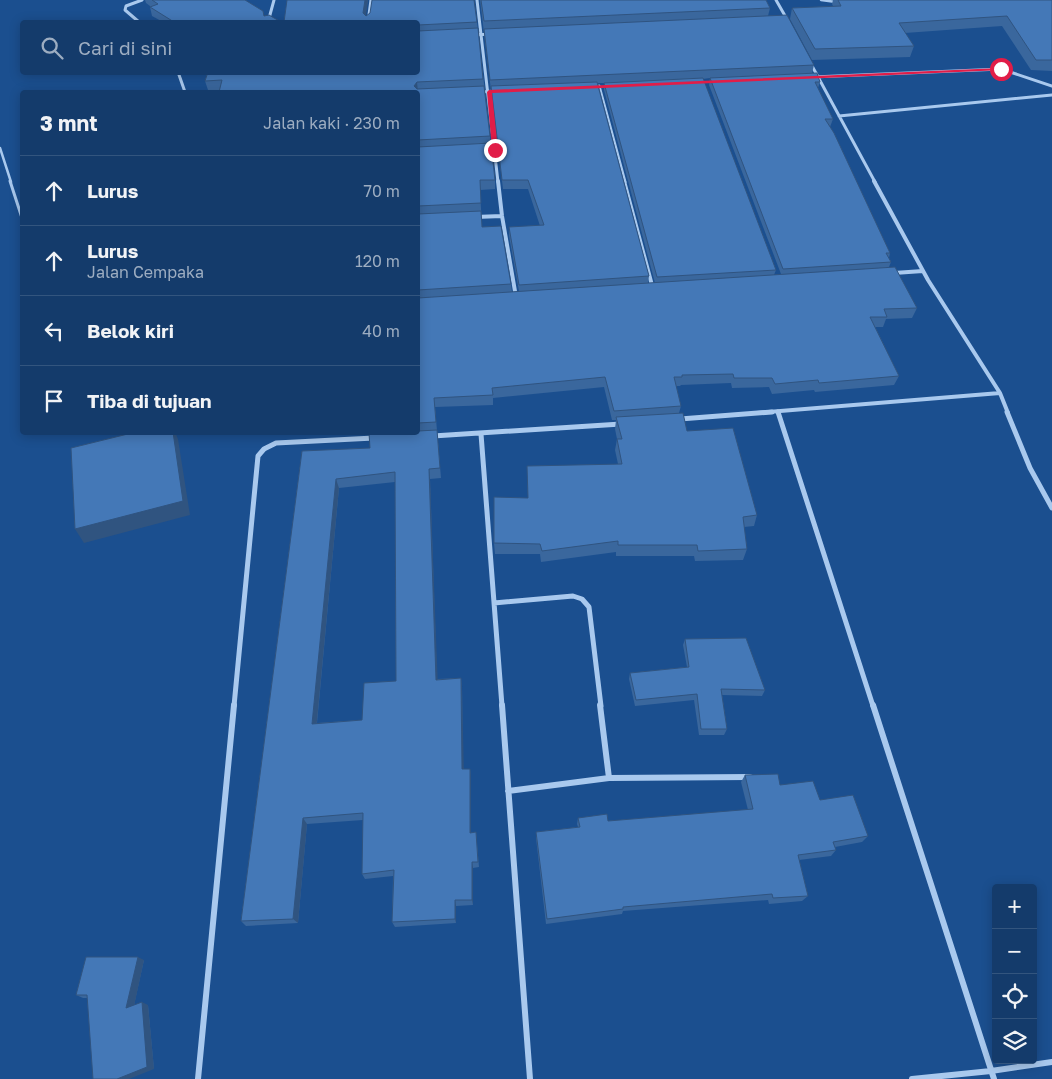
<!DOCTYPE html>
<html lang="id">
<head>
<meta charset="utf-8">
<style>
  body { margin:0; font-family:"Golos Text",sans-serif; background:#1d4271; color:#f1f3f6 }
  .controls { position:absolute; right:15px; bottom:15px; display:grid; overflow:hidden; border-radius:5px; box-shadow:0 2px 12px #0003 }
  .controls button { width:45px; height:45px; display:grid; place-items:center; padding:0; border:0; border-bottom:1px solid #33557e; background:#143b6b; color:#f1f3f6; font:25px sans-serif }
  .stop { position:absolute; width:15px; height:15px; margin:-11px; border:4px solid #e11d48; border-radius:50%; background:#fff }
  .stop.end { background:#e11d48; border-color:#fff; box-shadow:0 1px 5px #0008 }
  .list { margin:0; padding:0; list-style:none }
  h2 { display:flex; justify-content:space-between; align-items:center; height:65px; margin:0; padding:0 20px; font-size:21px }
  h2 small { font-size:16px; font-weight:400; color:#9dadc1 }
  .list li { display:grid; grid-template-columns:32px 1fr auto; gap:15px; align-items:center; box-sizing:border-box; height:70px; padding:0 20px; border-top:1px solid #33557e }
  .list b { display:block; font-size:19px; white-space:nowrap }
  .list p { margin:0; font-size:16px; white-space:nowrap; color:#9dadc1 }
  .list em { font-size:16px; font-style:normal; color:#9dadc1 }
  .icon { flex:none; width:28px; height:28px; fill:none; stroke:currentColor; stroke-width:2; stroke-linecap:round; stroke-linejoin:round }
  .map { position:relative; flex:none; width:1052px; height:1079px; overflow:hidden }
  .search { position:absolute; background:#143b6b; box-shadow:0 2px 12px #0003; left:20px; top:20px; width:400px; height:55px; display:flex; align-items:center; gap:12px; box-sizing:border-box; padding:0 18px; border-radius:5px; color:#9dadc1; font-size:19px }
  .panel { position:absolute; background:#143b6b; box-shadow:0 2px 12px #0003; left:20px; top:90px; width:400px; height:345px; border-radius:5px }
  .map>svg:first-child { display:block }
</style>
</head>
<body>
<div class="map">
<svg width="1052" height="1079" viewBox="0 0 1052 1079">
  <rect width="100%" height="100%" fill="#1b4f8f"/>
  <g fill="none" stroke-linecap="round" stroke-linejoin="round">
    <path stroke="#a9c9ee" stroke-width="2.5" d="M821,0l15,2
      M0,148l11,34"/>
    <path stroke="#a9c9ee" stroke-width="3" d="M10,181l12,37"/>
    <path stroke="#a9c9ee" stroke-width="3" d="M477,0l21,182
      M776,0l12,21
      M139,22l-14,-12 1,-4 16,-6
      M268,22l6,-22
      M368,22l3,-22
      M473,35l19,-1
      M811,64l64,118
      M178,72l7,20
      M813,77l188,-8 51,17
      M599,86l26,96
      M478,92l19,-1
      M839,116l213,-21"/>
    <path stroke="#a9c9ee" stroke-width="4" d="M498,181l4,35 14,81
      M624,181l29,108
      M874,181l54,99 72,113 8,20
      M475,217l27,-1
      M894,273l29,-2
      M757,413l243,-20"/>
    <path stroke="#a9c9ee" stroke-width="5" d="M778,412l95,294
      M1007,412l23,56 22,40
      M680,419l92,-7
      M481,434l21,272
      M433,436l188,-12
      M494,603l79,-7 9,3 7,8 12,99
      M234,706l24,-250 6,-7 12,-6 98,-5"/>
    <path stroke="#a9c9ee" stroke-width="6" d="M502,705l28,374
      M600,705l9,73
      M873,705l121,374
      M508,791l101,-13 141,-1
      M198,1079l36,-374
      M912,1079l79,-8 61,-9"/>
  </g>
  <path fill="#3a679d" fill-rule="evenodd" d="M145,0h100l19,16 17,6h-118l-11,-6 -2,-9v-1l-4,-3z
    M368,0l-3,16 112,6 18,158v9l-15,1 2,37 29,57 1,8 7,-1 -10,-55v-9l31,-1 -12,-37h-25l-23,-189h286l4,8 -2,8 46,49 -2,8 8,9 -2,6 15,31 -3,8 60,126 -1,5 2,4 -2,5 28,41 -5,10 -26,1 -3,8h-8l24,49 -5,9 -79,7 -1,-2 -42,4 -3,-7 -37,1 -1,-5 -50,2 -1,1h-4l5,20 -2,7 8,18 70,84 -3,11 -10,1 3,22 -4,11 -48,1 -1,-5h-78v-4l-75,10 -1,-8h-45l-1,-11 34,-45 90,-34 -3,-14 2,-11 -2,-10 1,-9h-4l-8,-33 -111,11v7l-58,2 6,71 -11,1 7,200 24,-1 1,8 1,83h7l1,7v57l5,-1 3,35 -6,1v37l-17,1v17l-61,4 -3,-5 1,-46 -28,3 -3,-5 1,-54 -56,4 -9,99 -52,3 -5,-5 61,-470 68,-3v-16h48v-340l-210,-2 -3,-9 2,-7 -14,1 -1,-3h226v-50h-134zM710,78l-1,7 72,189 -7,1 2,-5 -73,-191zM598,83h6v7l51,193h-7l1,-7zM395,482l1,199 -34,39 -45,3 22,-235z
    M833,0h219v71l-21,-1 -29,-44 -97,7 9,13 -4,11 -98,3 -22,-41 2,-11 41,-2 -1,-2z
    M685,639l80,51 -3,6 -40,-1 5,34 -3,6h-25l-5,-35 -59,6 -6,-27 1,-6 57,-6 -4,-22z
    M745,775l35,10 40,15 48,36 -6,6 -27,5 1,3 -5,6 -32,4 9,36 -6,5 -33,3 -1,-4 -145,11 -1,3 -76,10 -10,-86v-6l42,-5 -1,-3 1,-6 30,3 140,-11 -7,-28z
    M144,960l-10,45h14l6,64 -67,-71h-4l-7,-3z"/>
  <path fill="#305480" d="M365,0h3l-3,22 -2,-9z
    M417,82l1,10 -4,-6z
    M173,432h2l3,7 12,76 -106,28 -9,-14z
    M429,469l1,10 8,209 -2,-8z
    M336,479l3,9 -23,243 -4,-7z
    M461,678l1,8 2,90 -2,-7z
    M470,769l1,7v63l-1,-6z
    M303,818l4,6 -9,99 -5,-4z
    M472,862l1,6v37l-1,-5z
    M455,900l1,6v17l-1,-4z
    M138,957l6,3 -11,51 -7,-3z
    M142,1002l6,3 6,64 -25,10h-12z"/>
  <path fill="#4478b7" stroke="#305480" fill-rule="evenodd" d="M152,0h93l18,11 1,5 5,-1 12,7h-107l-24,-15 8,-3z
    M287,0h78l-2,13 3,3 4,-3 2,-13h102l3,22 -59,3v-3h-134z
    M481,0h285l4,8 -286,13z
    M838,0h214v60h-16l-29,-44 -108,7 15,23 -99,3 -23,-41 49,-2z
    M787,15l27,50 -324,15 -6,-51z
    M478,28l5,51 -66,3 -3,4 3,3 67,-3 6,50 -72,4v-48h-199l3,-12 -17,1 3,-9h210v-41z
    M817,73l3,9h-5l18,37h-8l9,14 56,120h-4l5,9 -108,7 -73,-191z
    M703,78l73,192 -119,7 -53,-194z
    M597,82l52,194 -130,9 -10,-58 35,-2 -16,-45h-26l-11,-94z
    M491,143l4,37h-15l1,23 -63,3v-59z
    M481,211l1,16 19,-1 10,58 -93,6v-76z
    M895,267l22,41 -33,1 3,8h-17l29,59 -80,7 -1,-3 -43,4 -3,-6h-38l-1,-4 -51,1v2h-8l7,29 -67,5 -9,-34 -113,11 1,7 -59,3 2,24 -18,1v-125z
    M683,413l4,18 46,-3 24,87 -14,2 4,32 -49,2 -1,-6h-79v-4l-76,10 -2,-7 -46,-1v-46l34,1 -1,-32 95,-2 -5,-25h5l-6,-22z
    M437,430l3,38 -11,1 7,211 25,-2 1,91h8v64l6,-1 2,30h-6v38h-17v19l-63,3 2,-52 -32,4 1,-61 -60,5 -10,101 -52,2 61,-470 68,-3 -1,-15 49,-1v-1zM395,472l1,209 -32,2 -2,37 -50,4 24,-245z
    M136,432h37l10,69 -108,28 -4,-81z
    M746,638l19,52 -44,-1 6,40h-26l-4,-35 -61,6 -6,-27 59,-6 -4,-28z
    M778,774l2,11 33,-4 7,19 33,-5 15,41 -35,6 3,8 -38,5 10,41 -35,2 -1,-4 -149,13v2l-76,10 -11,-87 44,-5 -2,-9 29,-4 1,7 145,-12 -8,-34z
    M86,957h52l-12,51 16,-6 5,65 -30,12h-24l-6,-84h-11z"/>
  <path fill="#e11d48" d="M1001,68l2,2 -511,23 6,57 -3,1 -3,-1 -5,-58 2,-2z"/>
</svg>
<div class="controls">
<button>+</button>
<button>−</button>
<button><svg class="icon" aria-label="locate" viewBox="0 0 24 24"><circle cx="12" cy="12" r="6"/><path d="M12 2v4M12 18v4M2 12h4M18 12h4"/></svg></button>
<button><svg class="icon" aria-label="layers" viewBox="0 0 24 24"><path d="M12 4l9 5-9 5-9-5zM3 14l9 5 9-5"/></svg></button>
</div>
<div class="stop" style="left:1001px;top:69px"></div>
<div class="stop end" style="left:495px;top:150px"></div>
<div class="search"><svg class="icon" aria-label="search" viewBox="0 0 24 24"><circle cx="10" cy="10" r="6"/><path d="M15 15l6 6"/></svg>Cari di sini</div>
<section class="panel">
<h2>3 mnt<small>Jalan kaki · 230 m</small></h2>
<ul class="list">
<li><svg class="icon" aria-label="ahead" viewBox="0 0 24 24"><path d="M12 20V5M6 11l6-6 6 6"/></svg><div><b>Lurus</b></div><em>70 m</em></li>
<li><svg class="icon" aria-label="ahead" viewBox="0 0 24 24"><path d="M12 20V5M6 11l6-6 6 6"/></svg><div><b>Lurus</b><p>Jalan Cempaka</p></div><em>120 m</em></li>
<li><svg class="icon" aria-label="left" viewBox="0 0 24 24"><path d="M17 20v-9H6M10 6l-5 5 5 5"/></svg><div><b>Belok kiri</b></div><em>40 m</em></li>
<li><svg class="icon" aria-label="arrive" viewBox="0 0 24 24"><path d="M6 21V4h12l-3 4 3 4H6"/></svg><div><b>Tiba di tujuan</b></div></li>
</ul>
</section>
</div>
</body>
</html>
